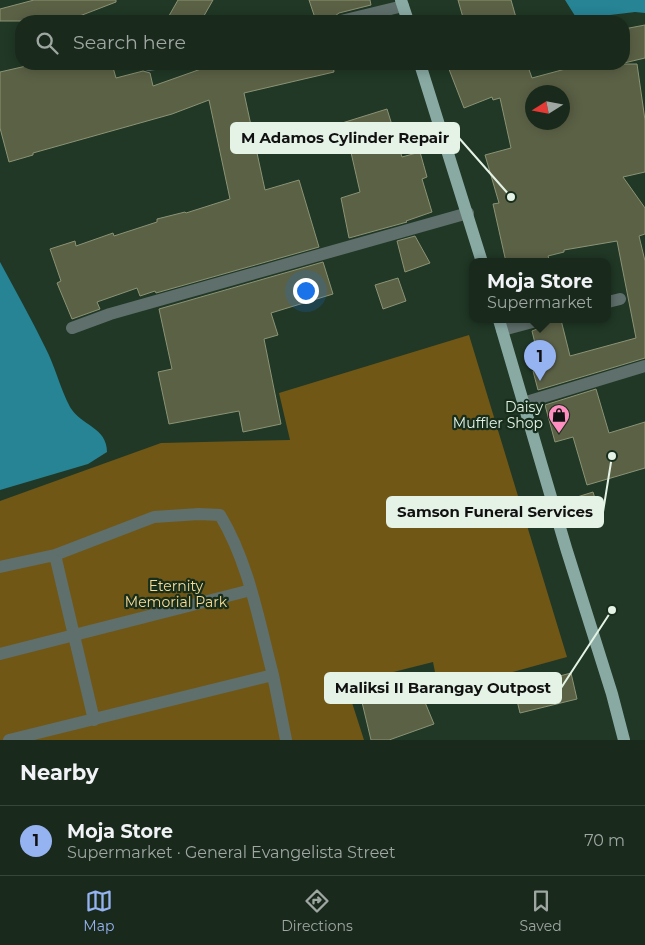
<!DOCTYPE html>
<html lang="en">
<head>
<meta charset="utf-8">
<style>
  body { margin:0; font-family:Montserrat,sans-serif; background:#263629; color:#f1f3f6 }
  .compass { position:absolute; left:525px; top:85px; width:45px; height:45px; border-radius:50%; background:#192a1c; box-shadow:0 2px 12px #0003; rotate:259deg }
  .you { position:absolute; left:305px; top:290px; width:18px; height:18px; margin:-12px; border:4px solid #fff; border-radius:50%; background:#1a73e8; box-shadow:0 0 0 8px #1a73e833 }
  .badge { display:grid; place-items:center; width:32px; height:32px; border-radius:50%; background:#95b2f1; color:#111; font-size:16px; font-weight:700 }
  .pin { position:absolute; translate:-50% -41px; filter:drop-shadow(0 1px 2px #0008) }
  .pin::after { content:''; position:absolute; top:26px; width:18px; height:15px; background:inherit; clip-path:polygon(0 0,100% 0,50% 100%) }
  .popup { position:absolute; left:469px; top:258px; width:142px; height:65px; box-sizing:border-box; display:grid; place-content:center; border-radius:10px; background:#192a1c; filter:drop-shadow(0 1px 4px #0005); font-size:16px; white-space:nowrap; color:#9fa7a3 }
  .popup b { font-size:19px; color:#f1f3f6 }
  .popup::after { content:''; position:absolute; left:50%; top:100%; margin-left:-10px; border:10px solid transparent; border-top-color:#192a1c }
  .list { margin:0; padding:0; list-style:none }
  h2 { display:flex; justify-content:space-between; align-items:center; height:65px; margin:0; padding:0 20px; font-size:21px }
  h2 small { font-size:16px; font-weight:400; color:#9fa7a3 }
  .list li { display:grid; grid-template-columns:32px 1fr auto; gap:15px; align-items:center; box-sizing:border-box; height:70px; padding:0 20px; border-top:1px solid #37463b }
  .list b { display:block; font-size:19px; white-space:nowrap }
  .list p { margin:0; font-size:16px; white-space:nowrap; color:#9fa7a3 }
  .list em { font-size:16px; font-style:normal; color:#9fa7a3 }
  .icon { flex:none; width:28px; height:28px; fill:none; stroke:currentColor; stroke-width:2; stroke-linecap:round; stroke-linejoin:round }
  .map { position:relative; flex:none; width:645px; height:740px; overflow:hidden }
  .search { position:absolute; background:#192a1c; box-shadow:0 2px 12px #0003; left:15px; right:15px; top:15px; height:55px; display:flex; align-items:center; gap:12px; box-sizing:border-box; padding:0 18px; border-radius:20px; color:#9fa7a3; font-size:19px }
  .sheet { height:135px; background:#192a1c }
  nav { display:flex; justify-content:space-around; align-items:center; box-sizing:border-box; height:70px; border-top:1px solid #37463b; background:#192a1c; font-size:14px; color:#9fa7a3 }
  nav a { display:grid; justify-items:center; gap:2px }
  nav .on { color:#95b2f1 }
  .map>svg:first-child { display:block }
</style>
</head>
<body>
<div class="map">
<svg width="645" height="740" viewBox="0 0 645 740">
  <rect width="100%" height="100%" fill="#213826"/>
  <path fill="#705716" d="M469,335l98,322 -128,35 -6,-30 -71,18 -15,7 17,53h-364v-239l161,-58 129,-3 -11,-47z"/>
  <path fill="#268495" d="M565,0h80v13l-10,-1 -58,7z
    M0,262c15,28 31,56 45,85 10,19 15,41 25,60 11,19 37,20 37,45l-19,12 -88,26z"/>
  <path fill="#5b6145" stroke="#8b9374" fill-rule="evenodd" d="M34,0h82v2l-39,15 1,4h-78v-12z
    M178,0h35l-12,21h-35z
    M309,0h61l1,5 -32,8 -4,3 -2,5h-17z
    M458,0h53l6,21h-53z
    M645,25v33l-21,5v-34z
    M35,64h77l4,14 27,-7 7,2 3,13 48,-17 -1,-5h133l1,8 -90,21 21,97 34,-10 20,67 -163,46 -1,-2 -15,5 -3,-8 -40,14 3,7 -28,10 -15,-36 4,-2 -11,-32 25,-8 1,5 37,-13 1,3 43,-14v-3l28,-7 1,1 44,-14 -21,-99 -37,14 -139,39v2l-24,7 -9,-34v-56z
    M447,64h80l5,14 52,-14h53l8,56v52l-22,5 22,31v26l-6,2 6,25v97l-107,32 -5,-19 8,-3 -9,-37 13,-5 3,-5 13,-1 9,36 66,-18 -19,-97 -53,9v2l-16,4 2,6h-44l-13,-58 6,-1 -14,-48 26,-7 -11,-50 -7,2 -1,-3 -28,11zM532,92h30v30h-30z
    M387,109l15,48 18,-5 7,25 -5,2 10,33 -26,9 1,1 -58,16 -8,-40 19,-6 -10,-44 -19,4 -5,-24z
    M415,236l15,27 -25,9 -8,-31z
    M323,262l10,32 -62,19 7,22 -14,4 17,85 -38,8 -4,-21 -70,13 -11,-52 14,-3 -13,-60z
    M398,278l8,23 -23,8 -8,-24z
    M596,389l13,44 36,-11v46l-58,17 -14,-48 -18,5 -10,-37z
    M593,492l8,26 -20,6 -7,-26z
    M571,673l6,26 -57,14 -6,-25z
    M410,676l7,7 17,41 -45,16h-18l-10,-42 12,-3v-2l10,-3 -1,-4z"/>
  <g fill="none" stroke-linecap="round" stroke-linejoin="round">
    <path stroke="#5f6f6b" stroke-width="12" d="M341,21l62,-15
      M149,65l5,-1
      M608,302l12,-3
      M72,328l38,-14 358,-101
      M502,330l38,-10
      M523,403l122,-37
      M55,555l99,-38 45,-3 21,1c29,48 39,107 53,160
      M0,567l55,-12 39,165
      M0,654l251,-64
      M9,740l264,-65 13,65"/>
    <path stroke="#89aaa3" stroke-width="12" d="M401,0l7,21
      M420,64l62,198
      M499,320l67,228 46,146 12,46"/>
  </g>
  <defs>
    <g id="shop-pin" transform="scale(1.125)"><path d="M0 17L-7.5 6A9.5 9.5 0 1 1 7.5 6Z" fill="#fd8ebf" stroke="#172e1c"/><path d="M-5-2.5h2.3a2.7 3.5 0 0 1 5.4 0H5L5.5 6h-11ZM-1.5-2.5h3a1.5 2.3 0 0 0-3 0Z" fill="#111"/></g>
  </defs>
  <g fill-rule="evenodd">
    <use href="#shop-pin" x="559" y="415"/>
  </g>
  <g text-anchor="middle" stroke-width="4.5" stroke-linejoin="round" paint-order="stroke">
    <g font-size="14" fill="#e4f3e6" stroke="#172e1c" text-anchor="end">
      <text x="543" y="412">Daisy<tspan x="543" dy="16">Muffler Shop</tspan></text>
    </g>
    <g font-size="14" fill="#f9db95" stroke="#172e1c">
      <text x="176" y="591">Eternity<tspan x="176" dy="16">Memorial Park</tspan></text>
    </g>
  </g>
  <path fill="none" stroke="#e4f3e6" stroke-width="2" d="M511 197L459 138M612 456L603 512M612 610L561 688"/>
  <g fill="#e4f3e6" stroke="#172e1c" stroke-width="2">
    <circle cx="511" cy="197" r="5"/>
    <circle cx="612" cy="456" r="5"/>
    <circle cx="612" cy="610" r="5"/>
  </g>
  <g fill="#e4f3e6" stroke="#e4f3e6" stroke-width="2">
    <rect x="231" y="123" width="228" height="30" rx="5"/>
    <rect x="387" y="497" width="216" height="30" rx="5"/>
    <rect x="325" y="673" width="236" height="30" rx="5"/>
  </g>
  <g font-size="15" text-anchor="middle" font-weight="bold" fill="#111">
    <text x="345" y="143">M Adamos Cylinder Repair</text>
    <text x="495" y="517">Samson Funeral Services</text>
    <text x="443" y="693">Maliksi II Barangay Outpost</text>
  </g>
</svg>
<svg class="compass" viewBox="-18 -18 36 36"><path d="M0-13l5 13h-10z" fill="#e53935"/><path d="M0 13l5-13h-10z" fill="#9fa7a3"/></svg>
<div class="you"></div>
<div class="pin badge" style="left:540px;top:381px">1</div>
<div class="popup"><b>Moja Store</b>Supermarket</div>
<div class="search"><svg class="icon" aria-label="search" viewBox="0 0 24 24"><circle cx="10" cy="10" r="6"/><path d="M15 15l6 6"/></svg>Search here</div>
</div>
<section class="sheet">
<h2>Nearby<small></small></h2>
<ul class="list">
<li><span class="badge">1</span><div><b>Moja Store</b><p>Supermarket · General Evangelista Street</p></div><em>70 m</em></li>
</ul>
</section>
<nav>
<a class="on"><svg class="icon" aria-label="map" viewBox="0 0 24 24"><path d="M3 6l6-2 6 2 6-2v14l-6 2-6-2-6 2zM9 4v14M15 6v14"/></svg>Map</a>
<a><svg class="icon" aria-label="directions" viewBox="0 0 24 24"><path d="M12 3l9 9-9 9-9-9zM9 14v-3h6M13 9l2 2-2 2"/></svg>Directions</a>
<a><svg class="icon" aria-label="saved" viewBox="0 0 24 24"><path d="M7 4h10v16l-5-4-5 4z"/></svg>Saved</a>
</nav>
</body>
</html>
